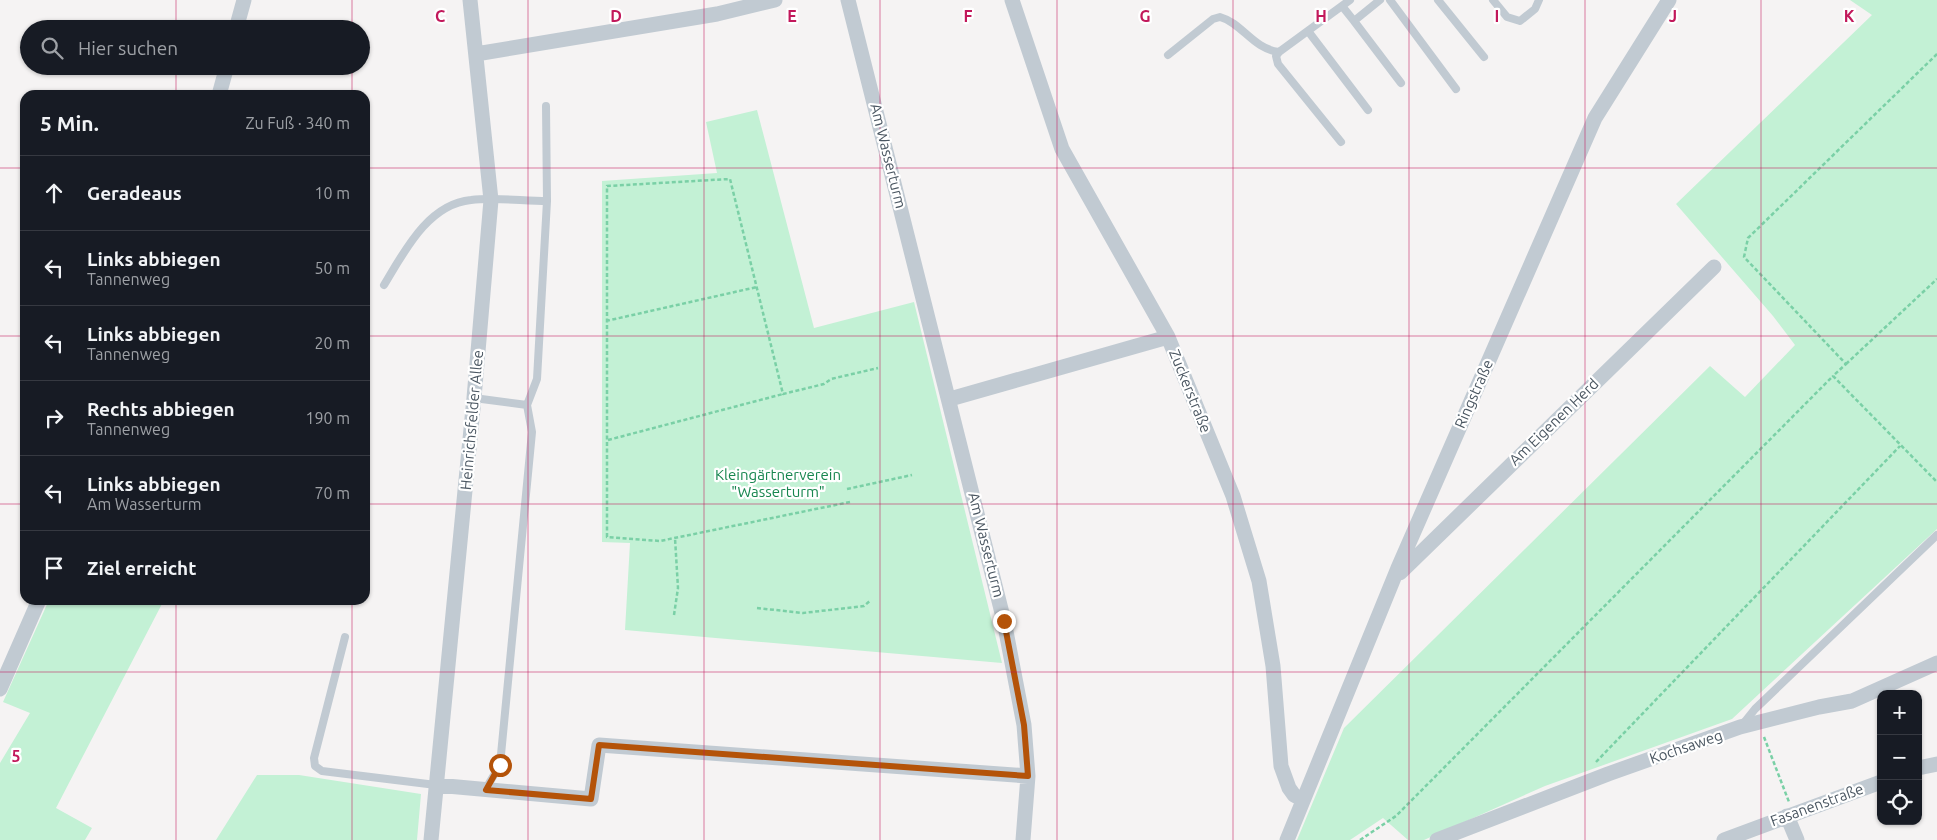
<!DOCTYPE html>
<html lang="de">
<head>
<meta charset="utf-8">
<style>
  body { margin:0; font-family:Ubuntu,sans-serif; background:#242831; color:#f1f3f6 }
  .controls { position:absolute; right:15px; bottom:15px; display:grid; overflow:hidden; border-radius:10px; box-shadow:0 1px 4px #0004 }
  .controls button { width:45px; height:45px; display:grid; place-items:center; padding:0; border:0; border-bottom:1px solid #363941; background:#171b24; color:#f1f3f6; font:25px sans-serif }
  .stop { position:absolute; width:15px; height:15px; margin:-11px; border:4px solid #b45309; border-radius:50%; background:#fff }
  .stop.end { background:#b45309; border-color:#fff; box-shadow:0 1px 5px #0008 }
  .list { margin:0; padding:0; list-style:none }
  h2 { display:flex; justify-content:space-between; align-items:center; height:65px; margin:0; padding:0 20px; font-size:21px }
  h2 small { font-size:16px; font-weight:400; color:#9ea1a6 }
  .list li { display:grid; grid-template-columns:32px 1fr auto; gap:15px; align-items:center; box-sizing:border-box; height:75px; padding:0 20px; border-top:1px solid #363941 }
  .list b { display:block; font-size:19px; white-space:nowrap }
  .list p { margin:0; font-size:16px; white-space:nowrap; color:#9ea1a6 }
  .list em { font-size:16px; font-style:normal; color:#9ea1a6 }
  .icon { flex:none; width:28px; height:28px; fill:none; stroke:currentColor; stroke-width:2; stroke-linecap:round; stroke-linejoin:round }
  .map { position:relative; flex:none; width:1937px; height:840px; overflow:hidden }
  .search { position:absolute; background:#171b24; box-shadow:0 1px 4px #0004; left:20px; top:20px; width:350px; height:55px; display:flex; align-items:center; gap:12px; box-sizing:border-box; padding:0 18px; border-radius:28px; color:#9ea1a6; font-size:19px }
  .panel { position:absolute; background:#171b24; box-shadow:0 1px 4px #0004; left:20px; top:90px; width:350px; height:515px; border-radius:15px }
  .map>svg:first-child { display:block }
</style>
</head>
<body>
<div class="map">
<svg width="1937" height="840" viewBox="0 0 1937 840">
  <rect width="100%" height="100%" fill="#f5f3f3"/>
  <path fill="#c3f1d5" d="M1850,0h87v529l-205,190 -187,67 -121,54h-16l-25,-22 -33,22h-53l47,-112 366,-362 35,31 50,-52 -22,-29 -97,-112 196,-189z
    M757,110l57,218 100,-26 88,361 -377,-33 5,-87 -28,-1v-361l115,-8 -11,-51z
    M49,600h115l-108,208 36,20 -7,12h-85v-77l30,-50 -27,-11z
    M257,775h42l122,19 -4,46h-201z"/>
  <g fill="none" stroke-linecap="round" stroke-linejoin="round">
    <path stroke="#7ad0a6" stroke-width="2.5" stroke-dasharray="4 2.5" stroke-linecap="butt" d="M1937,54l-189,184 -4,19 102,107 -13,12 104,106
      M606,321l151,-34
      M1846,364l91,-85
      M608,440l175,-46
      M847,489l65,-14
      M850,502l-190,39 -53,-4v-351l123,-7 53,215 41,-10 7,-5 47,-11
      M757,608l46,5 61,-7 7,-6
      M674,615l4,-27 -3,-50
      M1764,737l25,65
      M1596,762l304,-316
      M1360,840l36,-24 437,-440"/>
    <path stroke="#c1cad2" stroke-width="8" d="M1380,0l-26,21 47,62
      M1390,0l66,89
      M1438,0l46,57
      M1493,0l14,17 13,4 15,-12 4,-9
      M1342,6l12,15
      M1308,31l60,79
      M1279,52l-3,4 2,8 63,78
      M1168,55l45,-36 7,-2c22,6 33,32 59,35l71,-52
      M384,285c20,-33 44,-81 87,-85 24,-3 52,1 76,1
      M474,398l53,7
      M345,637l-31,121 1,8 7,5 114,14
      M1743,724l12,-15 182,-174
      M485,790l15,-25 32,-333 -5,-27 10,-26 10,-178 -1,-95"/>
    <path stroke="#c1cad2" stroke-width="15" d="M848,0l156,621 20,104 4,51 -5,64
      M1012,0l50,149 106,188 65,159 26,85 14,85 8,100 8,22 5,7 9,5
      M236,29l8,-29
      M476,54l241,-40 58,-14
      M219,95l8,-29
      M950,399l218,-62
      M1400,573l314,-306
      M0,689l39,-89
      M1918,768l19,-4
      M436,785l155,14 8,-54 429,31
      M1787,816l10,24
      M431,840l43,-442 17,-198 -21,-200
      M1287,840l111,-272 197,-450 74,-118
      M1437,840l171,-66 132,-47 79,-20 33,-6 85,-38
      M1724,840l157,-58"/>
  </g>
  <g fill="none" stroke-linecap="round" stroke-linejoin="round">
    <path stroke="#b45309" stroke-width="6" d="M500,765l-14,25 105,9 8,-54 429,31 -4,-51 -20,-104"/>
  </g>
  <path fill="none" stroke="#c2185b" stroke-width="1" stroke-opacity="0.55" d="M176,0v29M352,0v29M528,0v840M704,0v840M880,0v840M1057,0v840M1233,0v840M1409,0v840M1585,0v840M1761,0v840M176,66v29M352,66v29M0,168h25M365,168h1572M0,336h25M365,336h1572M0,504h25M365,504h1572M176,600v240M352,600v240M0,672h1937"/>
  <g text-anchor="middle" stroke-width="4.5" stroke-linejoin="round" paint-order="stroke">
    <g font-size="15" fill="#4a5661" stroke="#fff">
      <text transform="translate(888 156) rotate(76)" y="5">Am Wasserturm</text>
      <text transform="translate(1190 391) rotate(68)" y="5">Zuckerstraße</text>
      <text transform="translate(1474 394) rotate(-66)" y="5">Ringstraße</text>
      <text transform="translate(472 420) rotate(-85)" y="5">Heinrichsfelder Allee</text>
      <text transform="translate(1554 422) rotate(-44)" y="5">Am Eigenen Herd</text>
      <text transform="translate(986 545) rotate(76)" y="5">Am Wasserturm</text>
      <text transform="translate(1686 747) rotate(-19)" y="5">Kochsaweg</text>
      <text transform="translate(1817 805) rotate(-20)" y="5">Fasanenstraße</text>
    </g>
    <g font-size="15" fill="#17864f" stroke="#fff">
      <text x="778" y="480">Kleingärtnerverein<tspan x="778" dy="17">"Wasserturm"</tspan></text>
    </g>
  </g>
  <g font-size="16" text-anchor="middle" font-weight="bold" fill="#c2185b" stroke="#fff" stroke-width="4.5" stroke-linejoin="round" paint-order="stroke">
    <text x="440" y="22">C</text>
    <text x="616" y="22">D</text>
    <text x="792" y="22">E</text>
    <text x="968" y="22">F</text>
    <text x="1145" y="22">G</text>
    <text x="1321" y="22">H</text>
    <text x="1497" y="22">I</text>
    <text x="1673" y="22">J</text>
    <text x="1849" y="22">K</text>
    <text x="16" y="762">5</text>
  </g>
</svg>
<div class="controls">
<button>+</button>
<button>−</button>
<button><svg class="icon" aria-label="locate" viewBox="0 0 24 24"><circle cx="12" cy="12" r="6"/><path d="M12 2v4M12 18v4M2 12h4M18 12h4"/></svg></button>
</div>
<div class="stop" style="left:500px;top:765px"></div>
<div class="stop end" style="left:1004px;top:621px"></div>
<div class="search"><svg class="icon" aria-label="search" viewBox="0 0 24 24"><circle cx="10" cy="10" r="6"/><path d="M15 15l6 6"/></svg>Hier suchen</div>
<section class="panel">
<h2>5 Min.<small>Zu Fuß · 340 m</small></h2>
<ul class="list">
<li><svg class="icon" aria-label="ahead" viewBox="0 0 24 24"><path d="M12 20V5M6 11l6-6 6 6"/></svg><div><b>Geradeaus</b></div><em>10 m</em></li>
<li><svg class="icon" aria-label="left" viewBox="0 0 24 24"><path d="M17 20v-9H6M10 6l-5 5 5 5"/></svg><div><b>Links abbiegen</b><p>Tannenweg</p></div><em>50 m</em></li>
<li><svg class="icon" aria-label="left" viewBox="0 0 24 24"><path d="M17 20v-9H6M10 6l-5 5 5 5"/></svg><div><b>Links abbiegen</b><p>Tannenweg</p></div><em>20 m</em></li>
<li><svg class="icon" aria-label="right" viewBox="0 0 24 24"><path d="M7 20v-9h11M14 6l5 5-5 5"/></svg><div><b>Rechts abbiegen</b><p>Tannenweg</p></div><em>190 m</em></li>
<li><svg class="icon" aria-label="left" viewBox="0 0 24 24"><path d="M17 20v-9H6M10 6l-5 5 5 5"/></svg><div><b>Links abbiegen</b><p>Am Wasserturm</p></div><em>70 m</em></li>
<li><svg class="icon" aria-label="arrive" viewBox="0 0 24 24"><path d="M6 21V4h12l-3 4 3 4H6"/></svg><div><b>Ziel erreicht</b></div></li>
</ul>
</section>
</div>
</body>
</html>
